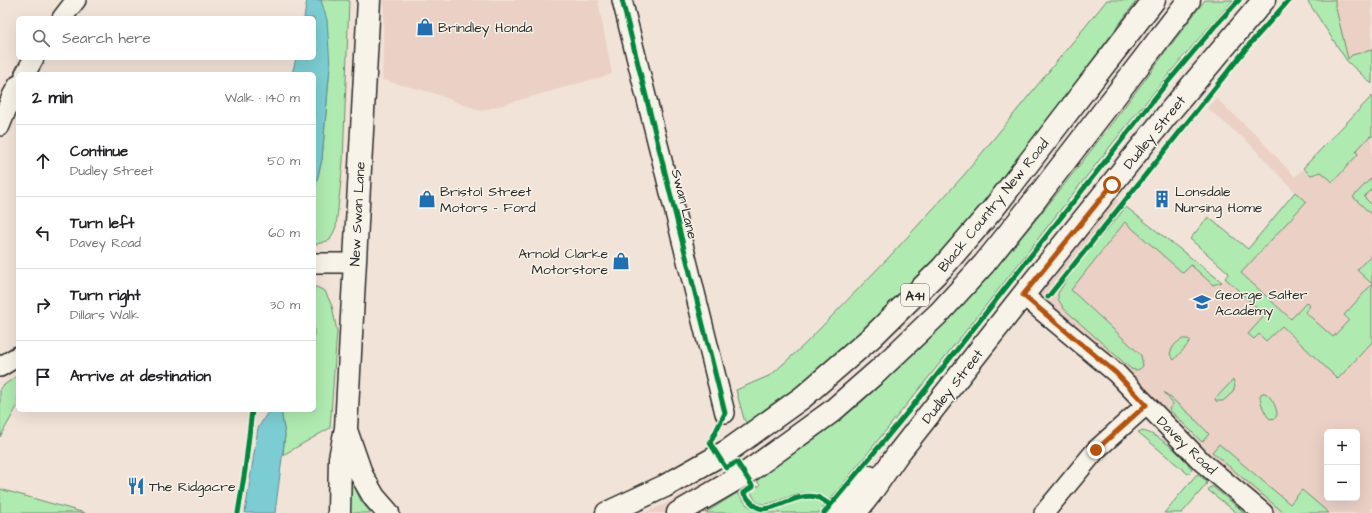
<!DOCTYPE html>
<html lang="en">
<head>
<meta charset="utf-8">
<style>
  body { margin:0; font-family:"Architects Daughter",sans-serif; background:#f6f6f6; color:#202124 }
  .controls { position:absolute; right:12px; bottom:12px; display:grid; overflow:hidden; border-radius:6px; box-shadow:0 4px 16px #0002 }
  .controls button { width:36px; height:36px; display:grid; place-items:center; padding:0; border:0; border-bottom:1px solid #e0e0e0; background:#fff; color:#202124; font:20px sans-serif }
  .stop { position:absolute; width:12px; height:12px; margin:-9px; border:3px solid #b45309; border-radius:50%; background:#fff }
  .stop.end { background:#b45309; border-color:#fff; box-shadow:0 1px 4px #0008 }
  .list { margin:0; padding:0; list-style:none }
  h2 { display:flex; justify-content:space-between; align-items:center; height:52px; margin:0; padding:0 16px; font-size:17px }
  h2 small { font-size:13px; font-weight:400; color:#757577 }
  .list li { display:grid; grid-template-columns:26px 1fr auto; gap:12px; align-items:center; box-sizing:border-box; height:72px; padding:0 16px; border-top:1px solid #e0e0e0 }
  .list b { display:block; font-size:15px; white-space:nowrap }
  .list p { margin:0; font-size:13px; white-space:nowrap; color:#757577 }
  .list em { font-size:13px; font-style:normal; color:#757577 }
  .icon { flex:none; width:22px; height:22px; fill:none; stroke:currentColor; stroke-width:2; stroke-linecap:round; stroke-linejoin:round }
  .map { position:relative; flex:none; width:1372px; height:513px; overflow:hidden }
  .search { position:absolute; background:#fff; box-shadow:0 4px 16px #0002; left:16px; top:16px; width:300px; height:44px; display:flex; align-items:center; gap:10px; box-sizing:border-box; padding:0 14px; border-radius:6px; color:#757577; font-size:15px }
  .panel { position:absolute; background:#fff; box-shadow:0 4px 16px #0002; left:16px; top:72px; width:300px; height:340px; border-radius:6px }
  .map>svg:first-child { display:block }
</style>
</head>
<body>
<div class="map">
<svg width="1372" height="513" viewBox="0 0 1372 513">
  <rect width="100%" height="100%" fill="#f2e3d8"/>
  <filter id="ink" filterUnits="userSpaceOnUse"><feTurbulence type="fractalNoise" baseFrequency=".025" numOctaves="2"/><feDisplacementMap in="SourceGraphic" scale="8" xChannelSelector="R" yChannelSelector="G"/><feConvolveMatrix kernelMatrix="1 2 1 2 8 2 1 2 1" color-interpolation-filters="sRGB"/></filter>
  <g filter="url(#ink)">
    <path fill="#ebd0c5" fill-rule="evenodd" d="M384,0h214l14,74 -131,37 -51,-19 -48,-12z
      M1307,0h65v84l-25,-23z
      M1372,96v417h-109l-240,-218 83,-104 116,91 73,-90 -45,-48 -43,-36 9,-10 43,40 36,39zM1327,432h30v66h-30z
      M721,471l19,27 7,15h-103l19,-8z"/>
    <path fill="#afeab0" stroke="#6d8a6e" d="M321,0h28l-6,162 -7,65 -6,13 -16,5v-52l8,-34 8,-93z
      M1107,0h30c-42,57 -85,115 -129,171 -16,21 -31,42 -48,62 -64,72 -136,134 -212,193l-4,-7 -8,-29 35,-15 33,-30 86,-89 74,-81z
      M1205,0h28c-76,84 -147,177 -216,266 -62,79 -125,157 -188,235 -25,-17 -37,-3 -62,3 -10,1 -13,-4 -16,-13l9,-6 -5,-7c35,-23 71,-45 103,-73 30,-27 61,-55 89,-84 95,-100 175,-212 258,-321z
      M1307,0h28v4l13,55 4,-4 20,-5v34l-25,-23z
      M1372,96v41l-2,-1 -14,15 2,3 -25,28 -12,-10 -10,3 -8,-7z
      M1372,177v14l-2,-1 -6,7 8,8v10l-19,-18z
      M1295,192l11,10 -65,71 50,46 16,-17 3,4 -5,6 28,25 16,-17 -5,-5 28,-31v58l-34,37 -56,-53 -16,15 -7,-7 -5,5 -6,-5 17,-19 -40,-37 4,-5 -39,-34 18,-22 40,32z
      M1126,207l96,75 -9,3 -22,-20 -8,8 -58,-51 -54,68 70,65 2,11c-4,4 -6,5 -12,3l-67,-60 -6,-10v-6l18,-27z
      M1372,254v30l-15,-14z
      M314,286l11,5 7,15 5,25 -7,97 -47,27 2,-20 -4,-25h33z
      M1183,339h5l3,2 -17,19 -4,-6c2,-7 6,-12 13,-15z
      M18,375v30l-18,32v-49z
      M1233,380l2,6 -2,6 -10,9h-7l-1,-2z
      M1164,392l29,25 16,17 -7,8 -33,-33 4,-5z
      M1262,393h3c7,4 12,15 12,22l-2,3 -5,1c-5,-4 -10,-17 -10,-23z
      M1141,431c16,1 43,25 51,39l-4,4 -50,-42z
      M1219,444l71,60 12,-14 27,23h-45l-72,-61z
      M1197,474l10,7 -1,4 -24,28h-18z
      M350,477l11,24 10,12h-24z
      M1210,487h3l32,26h-8l-29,-23z
      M0,489l85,24h-85z
      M737,493l10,12 12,7c22,-1 44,-23 66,-8l-2,6 -2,3h-116z"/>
    <path fill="#7ccdd3" stroke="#5c8c90" d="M307,0h14l6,20 3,46 -8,93 -8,34v-119h-22l4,-16h18v-40h-10z
      M269,410h12l4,25 -10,78h-30l13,-85z"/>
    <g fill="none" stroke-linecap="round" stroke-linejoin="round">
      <g stroke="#2b2b2b" stroke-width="22">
        <path id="street" d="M622,0l103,413
          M62,18l14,-18
          M25,74l9,-16
          M0,126l12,-30 6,-11
          M314,263h40
          M1023,295l93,78 86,89 61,51
          M0,367l18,-11
          M1044,513l52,-63 50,-45"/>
      </g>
      <g stroke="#2b2b2b" stroke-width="25">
        <path id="secondary" d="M346,430l16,46 12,21 14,16
          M339,513l1,-55 6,-30 23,-428
          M834,513l9,-10 26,-26
          M855,513l15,-19 27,-39 126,-160 148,-185 93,-110"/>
      </g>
      <g stroke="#2b2b2b" stroke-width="25">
        <path id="highway" d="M607,513l58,-27 64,-36 74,-53 69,-60 70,-69 51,-59 161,-209
          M678,513l67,-39 86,-62 48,-42 62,-59 43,-47 45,-56 160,-208"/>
      </g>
      <use href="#street" stroke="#f7f3e8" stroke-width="19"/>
      <use href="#secondary" stroke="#f7f3e8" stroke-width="22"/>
      <use href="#highway" stroke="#f7f3e8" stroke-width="22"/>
      <g stroke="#f7f3e8" stroke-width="8">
        <path id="cycleway" d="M622,0l103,413 -15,30 16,25 11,-6 16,25 -10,6c5,5 9,12 16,15 13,5 38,-16 57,-11 5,1 10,5 14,8
          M1048,297l201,-252 40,-45
          M238,513l7,-43 7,-60
          M824,513l87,-105 251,-319 54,-64 23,-25"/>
      </g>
      <use href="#cycleway" stroke="#00873e" stroke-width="5"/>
    </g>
  </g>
  <g fill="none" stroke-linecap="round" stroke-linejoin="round" filter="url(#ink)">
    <path stroke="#b45309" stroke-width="5" d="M1096,450l50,-45 -30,-32 -93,-78 89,-110"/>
  </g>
  <defs>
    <g id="shop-bare" transform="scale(1.38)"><path d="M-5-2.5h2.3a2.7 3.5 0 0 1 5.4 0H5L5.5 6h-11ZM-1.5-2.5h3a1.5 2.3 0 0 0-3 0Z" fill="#1f6fb2" stroke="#f7f3e8" stroke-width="2.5" paint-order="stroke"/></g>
    <g id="building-bare" transform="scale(1.38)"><path d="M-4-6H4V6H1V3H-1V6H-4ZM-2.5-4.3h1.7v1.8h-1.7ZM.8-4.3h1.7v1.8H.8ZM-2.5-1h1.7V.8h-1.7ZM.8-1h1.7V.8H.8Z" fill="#1f6fb2" stroke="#f7f3e8" stroke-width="2.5" paint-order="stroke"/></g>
    <g id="school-bare" transform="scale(1.38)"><path d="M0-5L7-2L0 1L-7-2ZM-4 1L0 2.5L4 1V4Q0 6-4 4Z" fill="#1f6fb2" stroke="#f7f3e8" stroke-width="2.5" paint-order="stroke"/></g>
    <g id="restaurant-bare" transform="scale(1.38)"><path d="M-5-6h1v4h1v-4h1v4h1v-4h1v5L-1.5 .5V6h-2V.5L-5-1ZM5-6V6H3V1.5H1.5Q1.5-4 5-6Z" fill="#1f6fb2" stroke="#f7f3e8" stroke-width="2.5" paint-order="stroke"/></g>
  </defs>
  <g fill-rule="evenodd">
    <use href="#shop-bare" x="425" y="27"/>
    <use href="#shop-bare" x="427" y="199"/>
    <use href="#building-bare" x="1162" y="199"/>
    <use href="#shop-bare" x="621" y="261"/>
    <use href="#school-bare" x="1202" y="302"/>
    <use href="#restaurant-bare" x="136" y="486"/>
  </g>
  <g text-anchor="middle" stroke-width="3" stroke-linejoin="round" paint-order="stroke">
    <rect fill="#f7f3e8" stroke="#686764" stroke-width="1" x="901" y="284" width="28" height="22" rx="3"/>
    <g font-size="13" font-weight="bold" fill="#2b2b2b">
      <text x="915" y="300">A41</text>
    </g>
    <g font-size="14" fill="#2b2b2b" stroke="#f7f3e8" text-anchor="start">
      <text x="438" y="32">Brindley Honda</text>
      <text x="440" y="196">Bristol Street<tspan x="440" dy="16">Motors - Ford</tspan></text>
      <text x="1175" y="196">Lonsdale<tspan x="1175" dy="16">Nursing Home</tspan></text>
      <text x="608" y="258" text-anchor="end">Arnold Clarke<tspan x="608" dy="16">Motorstore</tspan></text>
      <text x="1215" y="299">George Salter<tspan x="1215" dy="16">Academy</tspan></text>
      <text x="149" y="491">The Ridgacre</text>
    </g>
    <g font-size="14" fill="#2b2b2b" stroke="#f7f3e8">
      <text transform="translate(1154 132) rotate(-51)" y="5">Dudley Street</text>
      <text transform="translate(685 204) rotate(76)" y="5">Swan Lane</text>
      <text transform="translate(993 205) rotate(-51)" y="5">Black Country New Road</text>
      <text transform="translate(357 214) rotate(-87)" y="5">New Swan Lane</text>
      <text transform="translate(952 386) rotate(-52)" y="5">Dudley Street</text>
      <text transform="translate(1187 445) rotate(44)" y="5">Davey Road</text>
    </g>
  </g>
</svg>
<div class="controls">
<button>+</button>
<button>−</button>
</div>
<div class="stop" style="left:1112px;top:185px"></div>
<div class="stop end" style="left:1096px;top:450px"></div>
<div class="search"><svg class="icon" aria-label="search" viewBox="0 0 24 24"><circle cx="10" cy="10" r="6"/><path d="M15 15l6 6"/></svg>Search here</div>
<section class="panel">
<h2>2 min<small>Walk · 140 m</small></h2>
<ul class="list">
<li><svg class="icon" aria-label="ahead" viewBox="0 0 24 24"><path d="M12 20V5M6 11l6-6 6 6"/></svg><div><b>Continue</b><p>Dudley Street</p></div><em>50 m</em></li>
<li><svg class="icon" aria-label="left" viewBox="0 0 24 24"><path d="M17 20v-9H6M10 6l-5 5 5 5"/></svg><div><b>Turn left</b><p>Davey Road</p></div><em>60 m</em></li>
<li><svg class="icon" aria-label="right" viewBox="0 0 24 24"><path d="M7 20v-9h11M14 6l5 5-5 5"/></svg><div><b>Turn right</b><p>Dillars Walk</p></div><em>30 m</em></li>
<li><svg class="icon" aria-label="arrive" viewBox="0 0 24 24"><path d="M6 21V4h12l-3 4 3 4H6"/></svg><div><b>Arrive at destination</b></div></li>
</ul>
</section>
</div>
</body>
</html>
